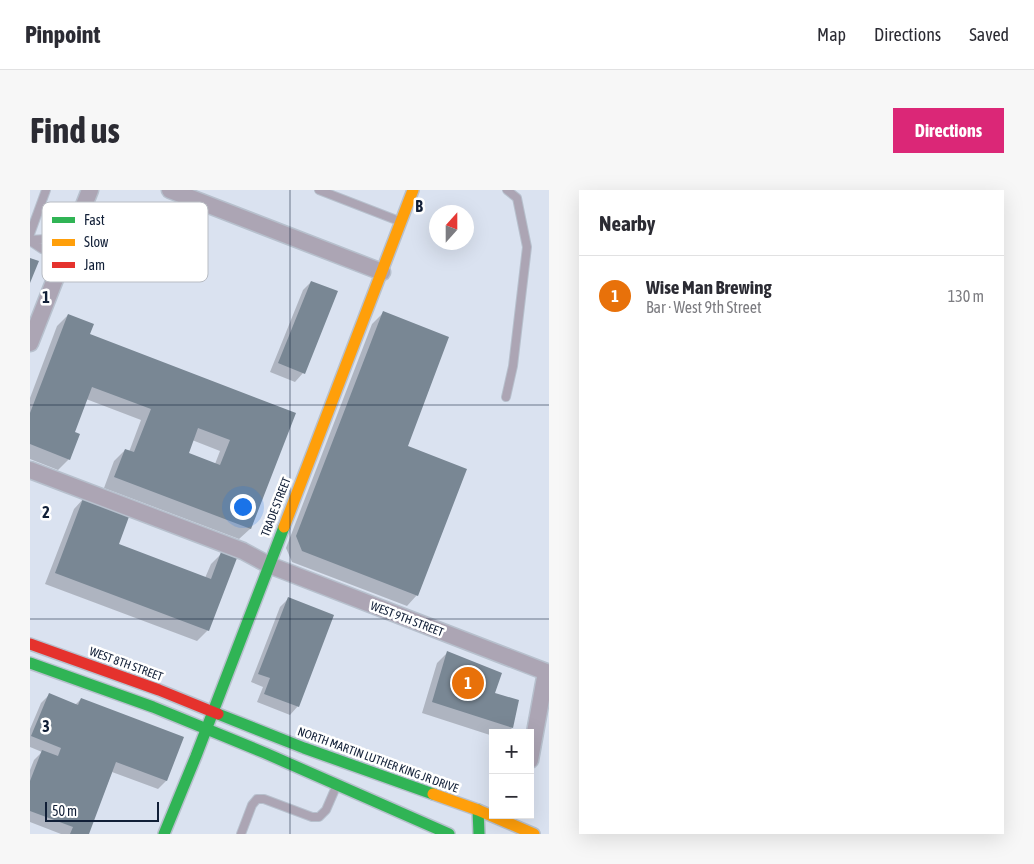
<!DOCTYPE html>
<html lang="en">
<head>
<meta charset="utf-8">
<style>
  body { margin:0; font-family:"Asap Condensed",sans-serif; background:#f7f7f7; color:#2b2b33 }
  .controls { position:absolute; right:15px; bottom:15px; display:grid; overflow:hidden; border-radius:0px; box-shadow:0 5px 20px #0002 }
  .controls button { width:45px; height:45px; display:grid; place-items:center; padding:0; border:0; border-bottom:1px solid #e1e1e2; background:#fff; color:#2b2b33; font:25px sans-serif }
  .compass { position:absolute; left:399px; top:15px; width:45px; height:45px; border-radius:50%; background:#fff; box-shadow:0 5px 20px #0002; rotate:21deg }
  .scale { position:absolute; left:15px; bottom:12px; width:114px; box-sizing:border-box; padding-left:5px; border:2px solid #111f37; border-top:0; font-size:14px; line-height:18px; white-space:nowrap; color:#111f37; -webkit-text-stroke:4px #fff; paint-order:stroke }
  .you { position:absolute; left:212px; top:316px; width:18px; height:18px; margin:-12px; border:4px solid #fff; border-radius:50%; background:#1a73e8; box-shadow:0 0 0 8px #1a73e833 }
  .badge { display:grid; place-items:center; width:32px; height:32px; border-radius:50%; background:#db2777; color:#fff; font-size:16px; font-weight:700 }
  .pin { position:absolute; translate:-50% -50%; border:2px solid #fff; box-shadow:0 1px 5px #0006 }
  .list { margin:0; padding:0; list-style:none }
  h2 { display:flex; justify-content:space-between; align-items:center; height:65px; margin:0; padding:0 20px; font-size:21px }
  h2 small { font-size:16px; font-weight:400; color:#7c7c81 }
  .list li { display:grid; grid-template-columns:32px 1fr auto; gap:15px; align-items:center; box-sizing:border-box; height:80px; padding:0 20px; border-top:1px solid #e1e1e2 }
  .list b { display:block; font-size:19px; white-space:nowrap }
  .list p { margin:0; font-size:16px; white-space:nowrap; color:#7c7c81 }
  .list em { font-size:16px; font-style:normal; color:#7c7c81 }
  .map { position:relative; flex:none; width:519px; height:644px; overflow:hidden; border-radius:0px }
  header { display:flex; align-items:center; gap:30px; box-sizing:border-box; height:70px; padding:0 25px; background:#fff; border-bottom:1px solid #e1e1e2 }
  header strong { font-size:24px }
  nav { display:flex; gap:28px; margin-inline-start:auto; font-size:18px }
  .intro { display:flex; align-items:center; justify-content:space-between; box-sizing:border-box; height:120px; padding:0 30px }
  h1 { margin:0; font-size:35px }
  .button { padding:12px 22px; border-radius:0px; background:#db2777; color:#fff; font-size:18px; font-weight:700 }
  main { display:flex; gap:30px; padding:0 30px }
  aside { flex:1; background:#fff; border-radius:0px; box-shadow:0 5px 20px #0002 }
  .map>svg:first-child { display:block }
</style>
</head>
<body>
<header>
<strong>Pinpoint</strong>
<nav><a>Map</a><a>Directions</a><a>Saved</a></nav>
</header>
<div class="intro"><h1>Find us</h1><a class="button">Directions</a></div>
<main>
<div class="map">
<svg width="519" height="644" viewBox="0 0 519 644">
  <rect width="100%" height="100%" fill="#dae2f0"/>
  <path fill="#0003" fill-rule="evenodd" d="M281,92l-8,91 -8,9 -25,-10 33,-82z
    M353,123l23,133 11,149 -10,11 -115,-44 -6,-14 86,-224z
    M38,125l21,20 205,78 -44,116 -11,10 -135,-51 10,-27 11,-11 4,2 12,-32 -55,-21 -13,34 -4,26 -11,11 -28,-11v-61l27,-72zM162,250l28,11 -5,13 -28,-11z
    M54,308l33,47 88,33 6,-14 10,-10 -13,76 -11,11 -152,-57 29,-75z
    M258,409l10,107 -8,9 -33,-13 6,-15 -12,-5 29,-75z
    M418,462l45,42 19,34 -5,5h-14v3l-71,-23 15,-50z
    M19,505l26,10 6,-6 101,39 -16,43 -8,8 -46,-17 -24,62h-27l-31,-12v-52l4,-10 8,-8 -12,-5v-18l11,-26z"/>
  <path fill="#798794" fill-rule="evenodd" d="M0,68l9,3 -9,22z
    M281,91l27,10 -33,83 -27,-11z
    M353,121l66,26 -41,109 59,23 -49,127 -116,-45 -6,-15z
    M38,124l26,10 -4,10 206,79 -45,116 -137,-52 11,-28 9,3 17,-43 -59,-22 -17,45 5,2 -10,26 -40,-16v-31zM168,238l32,12 -10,25 -31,-12z
    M54,306l46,18 -11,30 92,35 10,-27 16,6 -28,73 -154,-58z
    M258,407l46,18 -35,92 -35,-13 6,-16 -12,-4z
    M417,461l55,22 -7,20 24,7 -6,28 -81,-26z
    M19,503l29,12 3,-7 103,39 -17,44 -51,-19 -27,72h-19l3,-7 -43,-16v-30l12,-31 16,6 3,-8 -30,-12z"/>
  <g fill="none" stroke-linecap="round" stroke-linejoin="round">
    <g stroke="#b7c0cd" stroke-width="10">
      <path id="lane" d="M289,0l80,31
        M0,44l16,-44
        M0,50l15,-1 23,6
        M0,51l12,8 23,5
        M476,207l7,-31 14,-119 -10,-49 -10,-8
        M211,644l11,-29 5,-6h7l48,18h7l7,-7 10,-23"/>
    </g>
    <g stroke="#b7c0cd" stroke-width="19">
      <path id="street" d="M140,0l212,82
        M0,153l60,-153
        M0,280l213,81 26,14 280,108
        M500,570l16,-88"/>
    </g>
    <g stroke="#b7c0cd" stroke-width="14">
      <path id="fast" d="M0,473l123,44 112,46 184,81
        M188,524l86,34 129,46
        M448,620l1,24
        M134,644l32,-78 88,-229"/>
    </g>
    <g stroke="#b7c0cd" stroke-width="14">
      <path id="slow" d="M254,337l129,-337
        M403,604l45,16 56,24"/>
    </g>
    <g stroke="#b7c0cd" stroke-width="14">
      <path id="jam" d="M0,454l129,46 59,24"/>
    </g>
    <use href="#lane" stroke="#aca5b4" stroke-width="8"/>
    <use href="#street" stroke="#aca5b4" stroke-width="16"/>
    <use href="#fast" stroke="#30b455" stroke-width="11"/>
    <use href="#slow" stroke="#ff9f0a" stroke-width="11"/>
    <use href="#jam" stroke="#e5322d" stroke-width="11"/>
  </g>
  <path fill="none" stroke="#111f37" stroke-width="1" stroke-opacity="0.55" d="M260,0v644M0,215h519M0,429h519"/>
  <g text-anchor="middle" stroke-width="5" stroke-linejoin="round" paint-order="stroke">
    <g font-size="12" fill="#111f37" stroke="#fff">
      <text transform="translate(246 317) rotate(-69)" y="4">TRADE STREET</text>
      <text transform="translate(377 429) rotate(21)" y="4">WEST 9TH STREET</text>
      <text transform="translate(96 474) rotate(20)" y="4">WEST 8TH STREET</text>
      <text transform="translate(348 570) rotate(20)" y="4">NORTH MARTIN LUTHER KING JR DRIVE</text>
    </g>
  </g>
  <rect x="12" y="12" width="166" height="80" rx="8" fill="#fff" stroke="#b8bcc3" stroke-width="1"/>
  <rect x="22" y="27" width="23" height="6" fill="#30b455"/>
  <rect x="22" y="49" width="23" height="7" fill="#ff9f0a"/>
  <rect x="22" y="72" width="23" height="6" fill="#e5322d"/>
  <g font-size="14" fill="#111f37">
    <text x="54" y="35">Fast</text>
    <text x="54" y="57">Slow</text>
    <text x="54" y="80">Jam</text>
  </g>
  <g font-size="16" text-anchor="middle" font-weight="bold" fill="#111f37" stroke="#fff" stroke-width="5" stroke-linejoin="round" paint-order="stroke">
    <text x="389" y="22">B</text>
    <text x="16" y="113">1</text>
    <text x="16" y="328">2</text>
    <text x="16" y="542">3</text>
  </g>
</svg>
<div class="controls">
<button>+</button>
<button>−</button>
</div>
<svg class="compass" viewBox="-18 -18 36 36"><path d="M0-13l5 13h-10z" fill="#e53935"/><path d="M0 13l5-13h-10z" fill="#7c7c81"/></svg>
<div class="scale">50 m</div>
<div class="you"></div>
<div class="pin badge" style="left:438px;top:493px;background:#e8710a">1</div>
</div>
<aside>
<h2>Nearby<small></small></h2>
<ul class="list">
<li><span class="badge" style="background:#e8710a">1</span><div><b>Wise Man Brewing</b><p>Bar · West 9th Street</p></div><em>130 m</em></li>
</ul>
</aside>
</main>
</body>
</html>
